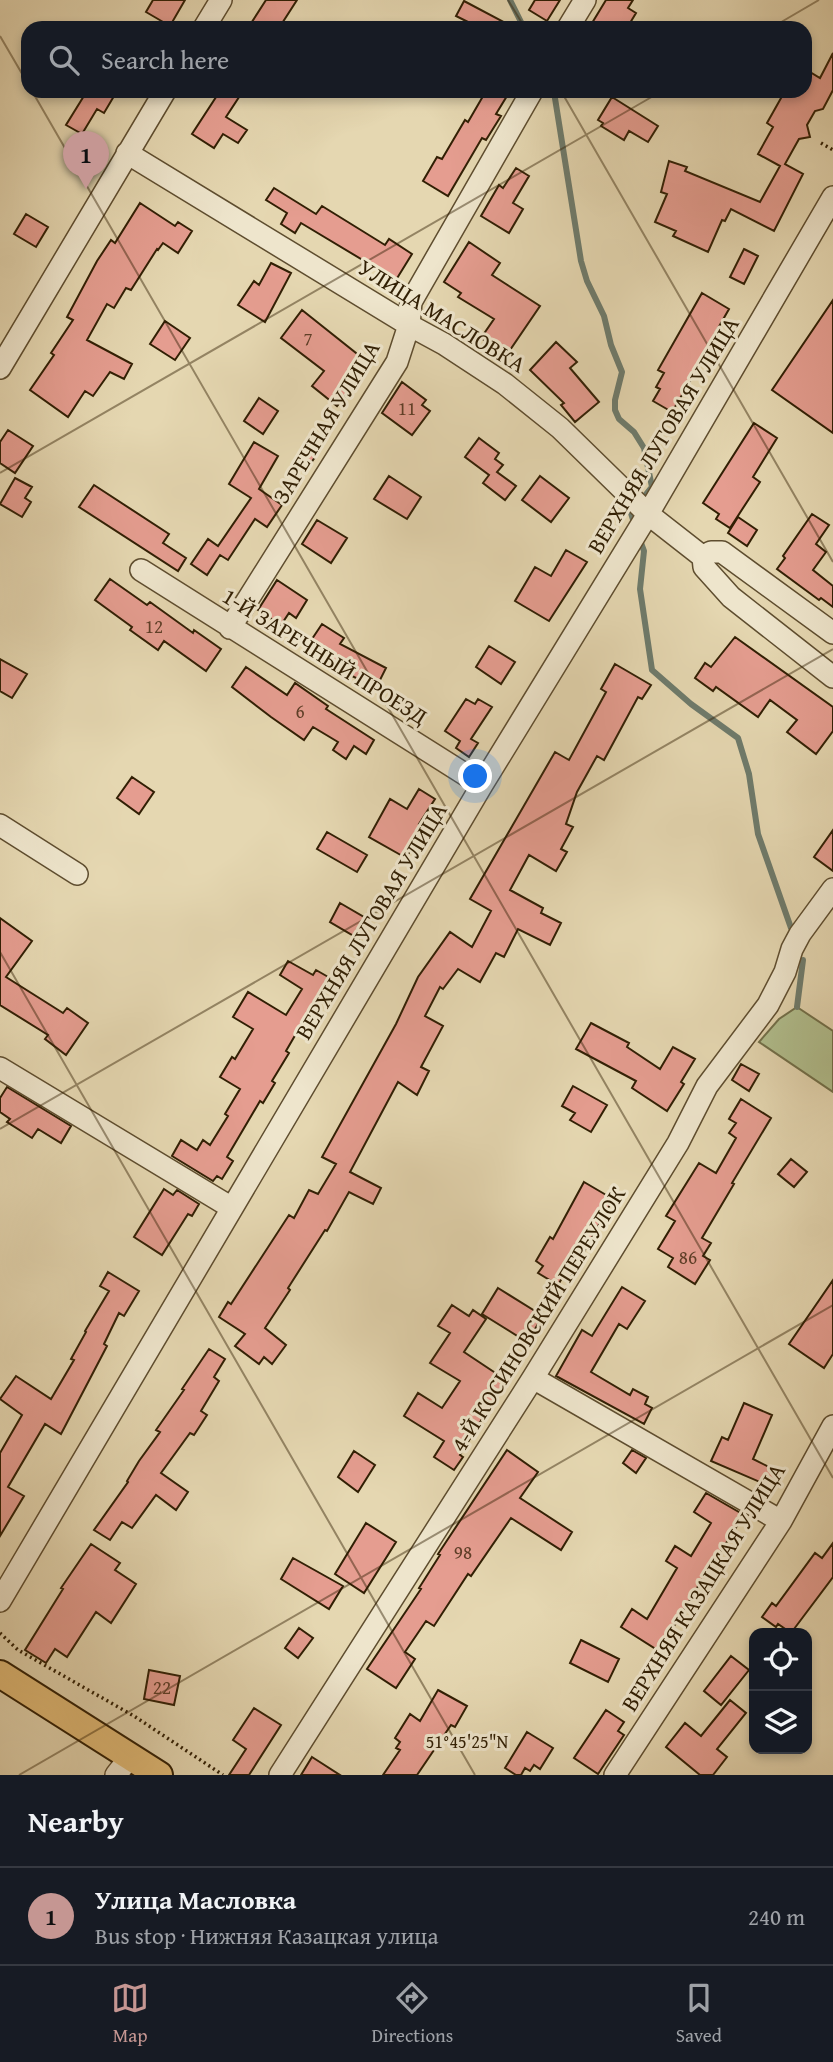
<!DOCTYPE html>
<html lang="en">
<head>
<meta charset="utf-8">
<style>
  body { margin:0; font-family:"Gentium Book Plus",serif; background:#20242c; color:#f1f3f6 }
  .controls { position:absolute; right:21px; bottom:21px; display:grid; overflow:hidden; border-radius:14px; box-shadow:0 4px 10px #0003 }
  .controls button { width:63px; height:63px; display:grid; place-items:center; padding:0; border:0; border-bottom:2px solid #363941; background:#171b24; color:#f1f3f6; font:35px sans-serif }
  .you { position:absolute; left:476px; top:777px; width:24px; height:24px; margin:-18px; border:5px solid #fff; border-radius:50%; background:#1a73e8; box-shadow:0 0 0 10px #1a73e833 }
  .badge { display:grid; place-items:center; width:46px; height:46px; border-radius:50%; background:#c59692; color:#111; font-size:23px; font-weight:700 }
  .pin { position:absolute; translate:-50% -58px; filter:drop-shadow(0 2px 4px #0008) }
  .pin::after { content:''; position:absolute; top:37px; width:24px; height:21px; background:inherit; clip-path:polygon(0 0,100% 0,50% 100%) }
  .list { margin:0; padding:0; list-style:none }
  h2 { display:flex; justify-content:space-between; align-items:center; height:91px; margin:0; padding:0 28px; font-size:30px }
  h2 small { font-size:23px; font-weight:400; color:#9ea1a6 }
  .list li { display:grid; grid-template-columns:46px 1fr auto; gap:21px; align-items:center; box-sizing:border-box; height:98px; padding:0 28px; border-top:2px solid #363941 }
  .list b { display:block; font-size:26px; white-space:nowrap }
  .list p { margin:0; font-size:23px; white-space:nowrap; color:#9ea1a6 }
  .list em { font-size:23px; font-style:normal; color:#9ea1a6 }
  .icon { flex:none; width:38px; height:38px; fill:none; stroke:currentColor; stroke-width:2; stroke-linecap:round; stroke-linejoin:round }
  .map { position:relative; flex:none; width:833px; height:1775px; overflow:hidden }
  .search { position:absolute; background:#171b24; box-shadow:0 4px 10px #0003; left:21px; right:21px; top:21px; height:77px; display:flex; align-items:center; gap:18px; box-sizing:border-box; padding:0 24px; border-radius:21px; color:#9ea1a6; font-size:26px }
  .sheet { height:189px; background:#171b24 }
  nav { display:flex; justify-content:space-around; align-items:center; box-sizing:border-box; height:98px; border-top:2px solid #363941; background:#171b24; font-size:19px; color:#9ea1a6 }
  nav a { display:grid; justify-items:center; gap:4px }
  nav .on { color:#c59692 }
  .map>svg:first-child { display:block }
</style>
</head>
<body>
<div class="map">
<svg width="833" height="1775" viewBox="0 0 833 1775">
  <rect width="100%" height="100%" fill="#e5d7b1"/>
  <filter id="stains"><feTurbulence type="fractalNoise" baseFrequency=".00286" numOctaves="4"/><feColorMatrix values="0 0 0 0 .2 0 0 0 0 .09 0 0 0 0 .02 0 0 0 .5 -.17"/></filter>
  <radialGradient id="worn" r=".72"><stop offset=".6" stop-color="#630" stop-opacity="0"/><stop offset="1" stop-color="#630" stop-opacity=".3"/></radialGradient>
  <path fill="#b1bf8e" stroke="#716f49" stroke-width="2" d="M797,1007l36,24v61l-74,-50 20,-23z"/>
  <g fill="none" stroke-linecap="round" stroke-linejoin="round">
    <path stroke="#6e7b6c" stroke-width="6" d="M510,0l14,28
      M554,92l27,169 6,20 17,35 7,29 11,27 -7,28v10l4,9 15,13 10,16 8,39 -21,26 4,13
      M640,540l4,11 -4,38 12,81 39,34 47,34 11,36 9,60 33,94
      M797,1007l6,-47"/>
  </g>
  <path fill="#e59d90" stroke="#311f04" stroke-width="2" d="M153,0h32l-15,26 -24,-14z
    M266,0h31l-18,28h-31z
    M535,0h25l-13,21 -18,-11z
    M606,0h27l-5,8 8,5 -9,15h-38z
    M464,1l51,27h-35l-24,-12z
    M833,53v37l-10,19 -8,2 -8,14 3,12 -11,2 -14,25 18,10 -29,57 -43,-22 -6,12 -3,-1 -14,32 -35,-16 3,-5 -21,-9 12,-28 -6,-2 8,-31 18,6 -2,4 75,31 20,-36 -22,-12 15,-27 -6,-4 18,-32h20v-22l15,9z
    M87,91h30l-13,22 -7,-4 -15,25 -16,-9z
    M220,91h23l-17,26 21,13 -9,13 -15,-9 -9,14 -22,-14z
    M486,91h24l-14,23 5,2 -15,24 -4,-2 -34,58 -25,-15 14,-24 5,2 23,-39 3,2z
    M612,97l46,29 -10,16 -19,-11 -5,9 -23,-14 2,-3 -5,-3z
    M516,168l13,8 -16,27 10,6 -14,24 -28,-17 18,-31 4,3z
    M274,188l42,26 6,-8 63,39 4,-6 23,15 -16,26 -95,-57 -6,10 -14,-9 6,-11 -21,-13z
    M140,203l35,23 3,-4 14,9 -14,22 -15,-10 -5,7 -1,-1 -26,41 -5,-2 -12,20 -7,-4 -20,36 45,24 -8,15 -14,-7 -17,24 -8,-5 -17,26 -38,-27 24,-35 -3,-2 22,-33 -6,-3 30,-56 14,-21 4,3z
    M26,214l22,13 -12,20 -22,-13z
    M469,242l31,21 -8,12 48,31 -30,44 -4,-3 -4,5 -21,-14 13,-19 -36,-22 3,-4 -17,-11z
    M744,249l14,7 -14,28 -14,-7z
    M271,263l20,10 -26,49 -27,-17 16,-24 5,4z
    M702,293l27,16 -16,28 6,3 -9,16 -4,-2 -34,58 -19,-11 7,-12 -4,-2 8,-14 -6,-3z
    M833,300v133l-61,-43z
    M302,310l64,51 -4,5 5,4 -30,36 -25,-20 12,-15 -43,-33z
    M165,321l25,17 -15,22 -25,-16z
    M556,342l21,20 -7,6 29,34 -24,20 -14,-17 3,-2 -34,-33z
    M402,382l24,18 -4,5 8,6 -18,24 -30,-22z
    M259,398l19,13 -15,23 -19,-13z
    M754,423l23,15 -24,39 7,5 -30,46 -14,-9 3,-5 -16,-11z
    M8,430l25,16 -18,27 -15,-10v-21z
    M479,438l20,15 -4,6 8,6 -6,7 19,14 -11,14 -22,-17 6,-8 -24,-18z
    M309,440l12,8 -12,18 -12,-9z
    M254,442l24,14 -19,33 23,16 -15,22 -12,-8 -27,41 -8,-5 -13,20 -16,-11 17,-25 10,7 33,-48 -22,-14z
    M389,476l32,21 -14,22 -33,-20z
    M540,476l29,22 -18,24 -29,-22z
    M15,478l17,9 -7,11 6,4 -9,15 -22,-13z
    M94,485l75,49 -6,9 23,15 -8,13 -99,-64z
    M812,514l17,11 -13,19 10,8 -13,18 20,16v21l-12,-9 -2,2 -42,-31 8,-11 -2,-2z
    M738,517l19,13 -10,16 -19,-13z
    M317,520l30,18 -16,25 -29,-19z
    M566,550l21,12 -38,59 -34,-20 20,-34 16,9z
    M110,579l37,26 3,-3 43,31 1,-3 27,19 -15,22 -42,-30 -6,9 -28,-20 2,-3 -37,-27z
    M277,580l30,20 -11,18 -7,-5 -8,12 -23,-15z
    M322,624l22,14 -4,6 46,24 -10,20 -24,-12 1,-3 -45,-28z
    M735,637l98,70v24l-17,23 -29,-22 10,-12 -27,-20 -12,17 -42,-30 -3,4 -18,-13 10,-15 6,4z
    M489,646l26,16 -14,22 -25,-17z
    M0,659l27,15 -15,24 -12,-7z
    M615,664l36,21 -9,14 -4,-2 -34,63 -7,-4 -20,36 -11,32 7,3 -12,22 6,3 -11,19 -27,-16 -19,35 33,18 -2,5 20,10 -11,22 -32,-16 -14,28 -8,-4 -16,29 -22,-13 -15,20 -3,-2 -15,29 18,10 -22,41 8,4 -12,24 -19,-13 -48,90 31,16 -8,16 -24,-12 -22,39 -2,-1 -37,58 2,2 -25,38 21,17 -14,19 -8,-7 -5,7 -24,-18 10,-12 -26,-17 9,-15 3,2 58,-89 5,3 15,-28 9,4 18,-30 -14,-7 74,-133 22,-47 32,-45 22,15 19,-36 -21,-12 85,-147 14,8 37,-68 -5,-3z
    M246,667l41,28 8,-12 33,23 -2,3 48,31 -8,14 -12,-8 -8,13 -13,-9 5,-8 -25,-15 -9,13 -33,-23 -39,-30z
    M466,699l9,5 3,-5 14,8 -21,32 7,4 -9,14 -13,-9 4,-7 -15,-10z
    M132,777l22,15 -15,22 -22,-16z
    M419,789l16,10 -16,25 5,3 -18,31 -37,-21 21,-38 17,10z
    M833,830v41l-19,-14z
    M327,832l40,23 -10,17 -40,-23z
    M340,903l29,17 -10,19 -29,-17z
    M0,918l32,23 -26,36 57,36 4,-5 21,15 -22,32 -21,-16 3,-4 -48,-30z
    M288,961l25,14 3,-5 14,8 -16,28 2,2 -8,14 -4,-2 -18,31 3,2 -17,28 3,2 -12,20 -3,-2 -33,56 6,4 -11,18 -5,-3 -4,5 -41,-25 9,-16 16,10 6,-10 7,5 18,-29 -3,-2 15,-25 -20,-12 12,-20 3,2 18,-30 -20,-12 15,-25 38,23 16,-26 -22,-14z
    M591,1023l38,20 -2,4 33,22 13,-22 22,12 -14,23 3,2 -17,27 -35,-23 4,-7 -60,-32z
    M741,1064l18,10 -10,17 -17,-11z
    M573,1086l34,19 -16,27 -21,-12 5,-7 -13,-7z
    M7,1087l64,39 -10,17 -23,-14 -6,9 -25,-16 3,-3 -10,-7v-14z
    M741,1099l30,19 -39,65 2,1 -32,54 9,5 -8,13 7,4 -15,24 -27,-17 5,-9 -15,-9 17,-28 -9,-5 33,-53 17,10 20,-35 -7,-5 7,-10 -7,-4z
    M791,1159l16,13 -13,15 -16,-13z
    M584,1182l29,17 -45,82 -6,-3 -4,7 -20,-12 5,-7 -7,-5 14,-24 3,2z
    M164,1189l9,6 4,-5 22,14 -7,12 -4,-2 -26,41 -28,-18z
    M108,1272l31,19 -15,25 -5,-3 -15,31 3,2 -46,88 -16,-10 -37,63 16,9 -24,40v-83l22,-38 -22,-16 16,-23 35,23 23,-39 -3,-1 15,-27 -1,-1 24,-40 -9,-5z
    M833,1280v74l-9,14 -35,-24z
    M622,1287l23,14 -18,28 -8,-5 -28,48 39,23 3,-6 15,8 -3,7 7,4 -8,16 -88,-48 26,-46 10,6z
    M498,1288l45,28 -16,26 -45,-28z
    M452,1305l17,11 4,-6 13,9 -22,33 42,28 -46,75 3,2 -9,13 -20,-13 10,-16 -40,-25 14,-23 24,15 18,-27 -30,-18 20,-30 -12,-7z
    M209,1349l16,10 -11,18 5,4 -18,30 6,4 -13,20 -4,-2 -29,40 27,19 -12,18 -20,-15 -24,33 -10,-6 -12,18 -16,-10 34,-48 -1,-1 12,-20 21,-29 -4,-2 28,-40 -2,-1z
    M744,1403l28,12 -19,44 28,14 -7,15 -63,-27 11,-24 6,3z
    M507,1450l31,22 -18,26 52,34 -11,18 -50,-32 -40,58 -3,-2 -34,52 -8,-5 -21,31 10,7 -19,29 -29,-19 54,-80 -2,-1 21,-33 -2,-1z
    M632,1450l14,8 -10,15 -13,-10z
    M354,1451l21,14 -17,27 -20,-15z
    M706,1493l38,22 -25,39 -1,-1 -59,98 -38,-24 11,-18 15,10 30,-51 -11,-7 9,-15 16,10 20,-33 -17,-11z
    M366,1523l30,19 -32,51 -29,-19z
    M833,1543v34l-42,56 -13,-9 -2,3 -14,-10 10,-14 4,3 39,-53 7,5z
    M91,1544l29,19 -5,7 21,14 -25,39 -15,-11 -29,45 -12,-8 -9,14 -21,-13 38,-61 -2,-1z
    M293,1558l50,28 -14,23 -48,-30z
    M299,1628l14,10 -15,20 -13,-10z
    M581,1640l38,19 -11,23 -38,-19z
    M731,1656l18,14 -28,35 -17,-14z
    M149,1670l31,6 -6,29 -30,-6z
    M438,1690l29,16 -12,21 -4,-2 -34,50h-34l17,-25 -4,-2 4,-6 -5,-4 15,-24 10,7z
    M730,1700l16,13 -29,36 10,8 -14,18h-13l-34,-28 19,-24 16,13z
    M254,1708l27,17 -32,50h-20l17,-26 -13,-9z
    M606,1710l18,12 -6,9 6,4 -26,39 -24,-16z
    M527,1732l26,16 -13,21 -6,-4 -4,6 -5,-3 -4,7h-5l-11,-7z
    M312,1757l28,18h-39z"/>
  <g fill="none" stroke-linecap="round" stroke-linejoin="round">
    <g stroke="#5e4d2f" stroke-width="24">
      <path id="minor" d="M204,28l17,-28
        M568,28l17,-28
        M127,153l282,172 35,19 61,40 55,44 88,86 55,43 1,10 27,30 102,80
        M0,368l165,-277
        M703,557l8,-5h11l111,81
        M141,570l341,215
        M230,628l167,-266 12,-37 2,-23 121,-211
        M0,825l77,49
        M0,1068l232,140
        M533,1378l248,143
        M0,1601l482,-816 166,-271 185,-317
        M116,1775l14,-18
        M280,1775l253,-397 145,-235 29,-57 61,-81 17,-33 7,-23 8,-15 33,-45
        M615,1775l166,-254 52,-95"/>
    </g>
    <g stroke="#311f04" stroke-width="30">
      <path id="major" d="M0,1674l159,101"/>
    </g>
    <path stroke="#311f04" stroke-width="3.5" stroke-dasharray="2 3.5" stroke-linecap="butt" d="M821,143l12,7
      M0,1633l18,17 116,66 89,59"/>
    <use href="#minor" stroke="#eee5cc" stroke-width="21"/>
    <use href="#major" stroke="#e2bc78" stroke-width="26"/>
  </g>
  <path fill="none" stroke="#311f04" stroke-width="2" stroke-opacity="0.45" d="M508,0l17,28M771,28l48,-28M0,36l28,48M32,91l801,1387M561,91l272,471M0,473l662,-382M0,952l475,823M0,1129l833,-480M19,1775l814,-470"/>
  <g text-anchor="middle" stroke-width="6" stroke-linejoin="round" paint-order="stroke">
    <g font-size="19" fill="#5e3e27">
      <text x="308" y="345">7</text>
      <text x="407" y="415">11</text>
      <text x="154" y="633">12</text>
      <text x="300" y="718">6</text>
      <text x="688" y="1264">86</text>
      <text x="463" y="1559">98</text>
      <text x="162" y="1694">22</text>
    </g>
    <g font-size="23" fill="#311f04" stroke="#eee5cc">
      <text transform="translate(442 316) rotate(32)" y="8">УЛИЦА МАСЛОВКА</text>
      <text transform="translate(326 422) rotate(-59)" y="8">ЗАРЕЧНАЯ УЛИЦА</text>
      <text transform="translate(663 435) rotate(-59)" y="8">ВЕРХНЯЯ ЛУГОВАЯ УЛИЦА</text>
      <text transform="translate(325 656) rotate(32)" y="8">1-Й ЗАРЕЧНЫЙ ПРОЕЗД</text>
      <text transform="translate(371 921) rotate(-59)" y="8">ВЕРХНЯЯ ЛУГОВАЯ УЛИЦА</text>
      <text transform="translate(538 1319) rotate(-58)" y="8">4-Й КОСИНОВСКИЙ ПЕРЕУЛОК</text>
      <text transform="translate(703 1587) rotate(-58)" y="8">ВЕРХНЯЯ КАЗАЦКАЯ УЛИЦА</text>
    </g>
  </g>
  <g font-size="18" text-anchor="middle" fill="#311f04" stroke="#eee5cc" stroke-width="6" stroke-linejoin="round" paint-order="stroke">
    <text x="467" y="1748">51°45'25"N</text>
  </g>
  <rect width="100%" height="100%" filter="url(#stains)"/>
  <rect width="100%" height="100%" fill="url(#worn)"/>
</svg>
<div class="controls">
<button><svg class="icon" aria-label="locate" viewBox="0 0 24 24"><circle cx="12" cy="12" r="6"/><path d="M12 2v4M12 18v4M2 12h4M18 12h4"/></svg></button>
<button><svg class="icon" aria-label="layers" viewBox="0 0 24 24"><path d="M12 4l9 5-9 5-9-5zM3 14l9 5 9-5"/></svg></button>
</div>
<div class="you"></div>
<div class="pin badge" style="left:86px;top:189px">1</div>
<div class="search"><svg class="icon" aria-label="search" viewBox="0 0 24 24"><circle cx="10" cy="10" r="6"/><path d="M15 15l6 6"/></svg>Search here</div>
</div>
<section class="sheet">
<h2>Nearby<small></small></h2>
<ul class="list">
<li><span class="badge">1</span><div><b>Улица Масловка</b><p>Bus stop · Нижняя Казацкая улица</p></div><em>240 m</em></li>
</ul>
</section>
<nav>
<a class="on"><svg class="icon" aria-label="map" viewBox="0 0 24 24"><path d="M3 6l6-2 6 2 6-2v14l-6 2-6-2-6 2zM9 4v14M15 6v14"/></svg>Map</a>
<a><svg class="icon" aria-label="directions" viewBox="0 0 24 24"><path d="M12 3l9 9-9 9-9-9zM9 14v-3h6M13 9l2 2-2 2"/></svg>Directions</a>
<a><svg class="icon" aria-label="saved" viewBox="0 0 24 24"><path d="M7 4h10v16l-5-4-5 4z"/></svg>Saved</a>
</nav>
</body>
</html>
